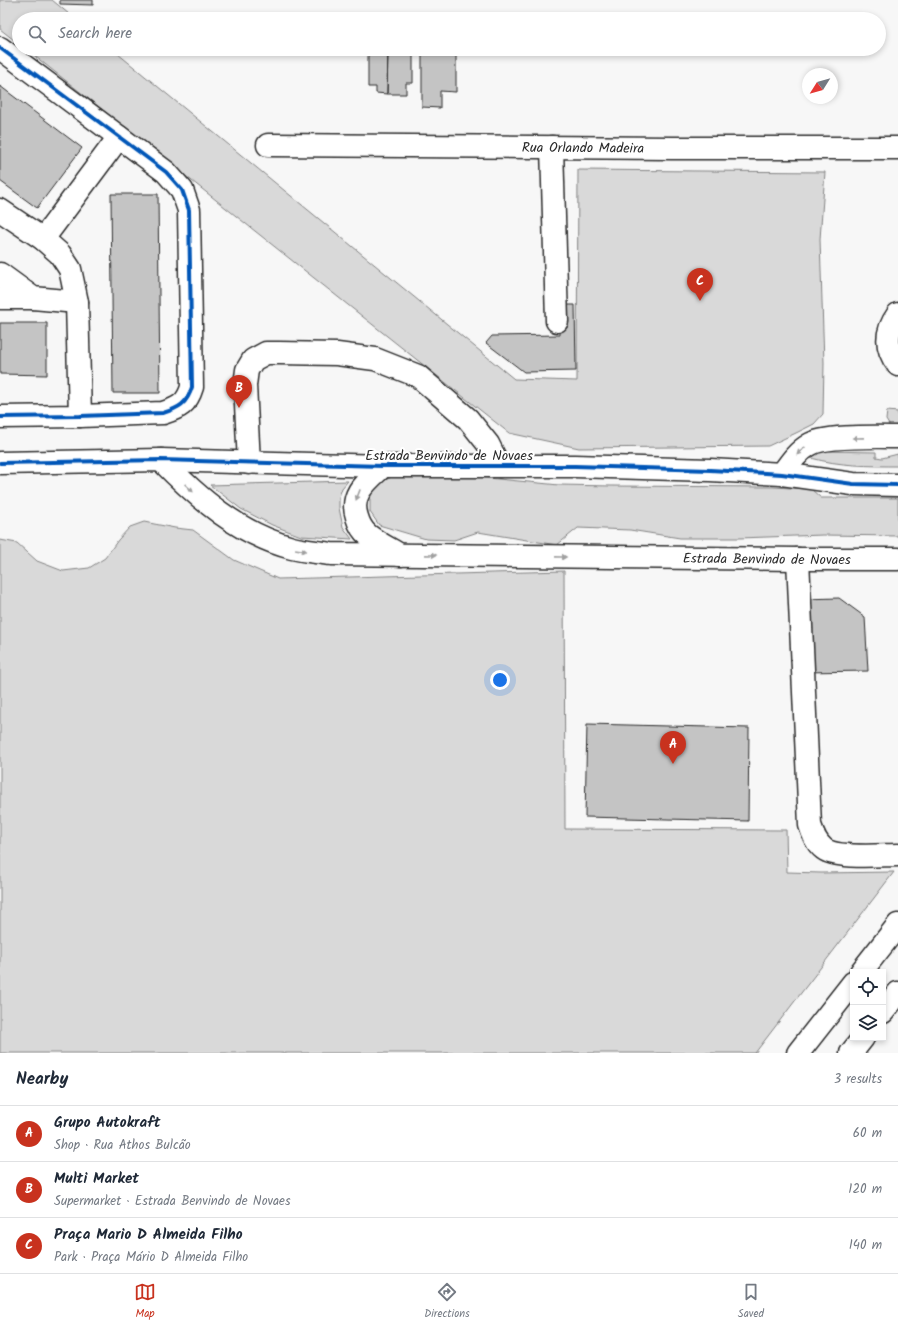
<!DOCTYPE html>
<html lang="en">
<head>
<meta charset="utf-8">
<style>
  body { margin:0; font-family:Kalam,sans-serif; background:#f2f2f3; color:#1f2937 }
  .controls { position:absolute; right:12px; bottom:12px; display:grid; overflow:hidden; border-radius:0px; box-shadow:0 2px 6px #0003 }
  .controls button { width:36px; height:36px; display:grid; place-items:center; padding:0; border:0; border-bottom:1px solid #e0e1e3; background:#fff; color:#1f2937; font:20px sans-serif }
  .compass { position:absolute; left:802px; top:68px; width:36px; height:36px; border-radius:50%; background:#fff; box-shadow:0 2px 6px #0003; rotate:233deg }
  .you { position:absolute; left:500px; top:680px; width:14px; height:14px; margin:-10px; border:3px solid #fff; border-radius:50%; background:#1a73e8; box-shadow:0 0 0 6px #1a73e833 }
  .badge { display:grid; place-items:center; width:26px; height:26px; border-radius:50%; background:#c8321e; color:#fff; font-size:13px; font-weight:700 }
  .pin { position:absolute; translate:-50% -33px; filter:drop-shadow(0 1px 2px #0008) }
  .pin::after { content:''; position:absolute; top:21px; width:14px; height:12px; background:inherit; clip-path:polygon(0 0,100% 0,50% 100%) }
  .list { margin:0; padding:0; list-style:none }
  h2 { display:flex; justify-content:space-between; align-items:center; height:52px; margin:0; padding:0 16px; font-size:17px }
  h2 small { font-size:13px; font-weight:400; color:#747a83 }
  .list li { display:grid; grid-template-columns:26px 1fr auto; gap:12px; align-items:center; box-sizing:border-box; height:56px; padding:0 16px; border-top:1px solid #e0e1e3 }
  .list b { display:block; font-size:15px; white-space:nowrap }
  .list p { margin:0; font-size:13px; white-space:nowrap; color:#747a83 }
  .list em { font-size:13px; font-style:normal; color:#747a83 }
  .icon { flex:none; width:22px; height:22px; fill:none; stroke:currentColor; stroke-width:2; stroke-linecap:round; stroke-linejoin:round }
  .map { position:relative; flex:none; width:898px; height:1053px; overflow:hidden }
  .search { position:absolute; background:#fff; box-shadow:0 2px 6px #0003; left:12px; right:12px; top:12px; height:44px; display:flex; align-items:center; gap:10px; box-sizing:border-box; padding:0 14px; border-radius:22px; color:#747a83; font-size:15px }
  .sheet { height:220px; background:#fff }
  nav { display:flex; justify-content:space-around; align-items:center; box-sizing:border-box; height:56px; border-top:1px solid #e0e1e3; background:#fff; font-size:11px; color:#747a83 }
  nav a { display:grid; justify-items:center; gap:2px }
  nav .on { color:#c8321e }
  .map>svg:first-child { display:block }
</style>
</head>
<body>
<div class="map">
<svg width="898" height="1053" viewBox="0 0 898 1053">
  <rect width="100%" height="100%" fill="#f7f7f7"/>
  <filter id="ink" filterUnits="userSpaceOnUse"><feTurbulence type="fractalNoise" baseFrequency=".025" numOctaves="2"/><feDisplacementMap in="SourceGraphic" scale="8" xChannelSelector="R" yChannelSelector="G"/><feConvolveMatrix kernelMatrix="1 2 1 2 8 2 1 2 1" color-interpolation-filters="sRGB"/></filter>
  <g filter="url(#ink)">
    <path fill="#d9d9d9" stroke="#828282" d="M0,0h52l23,19h-56v25l-19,-15z
      M26,49h86l402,330 63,2 1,-211 247,2 -5,67 4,124 -1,51 -9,10 -18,9 -28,13 -189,2 -70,-15z
      M887,411l11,1v17l-7,-1 -5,-8z
      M824,451l52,1v5l6,1 16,-4v12c-29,0 -58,0 -87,-8v-6z
      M437,473l122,12 52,1 162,1 38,2 10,9h77v38l-75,-1 -84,3h-59l-50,-8 -52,-2 -21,17 -79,-13 -24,8 -28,-1 -47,-14 -9,-13v-13l4,-14 18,-8z
      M348,481l-6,7 -3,9v11l4,19 9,12 -51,-3 -29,-11 -31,-16 -31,-24z
      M144,522l31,6 18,2 41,30 44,19 286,-8 1,258 221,1 1,42 34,1 73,-1 -139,181h-755v-513l17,3 20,18 26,10 26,-3 16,-10 13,-18 12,-13z"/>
    <path fill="#c4c4c4" stroke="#2b2b2b" d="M60,0h33v5l-33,-1z
      M368,49h20l-1,45 -11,-1v-6h-8z
      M388,49h25v34h-7v11h-19z
      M422,49h34v43l-16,-1v17l-18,-1z
      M0,86l82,62 -45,60 -37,-27z
      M111,194h47l2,199h-47z
      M559,305h16l1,66 -52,1 -38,-29 6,-7 68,-1z
      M0,323h47v52l-47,-1z
      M839,598l26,19 3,54 -63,1 -3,-73z
      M587,724l162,4 -1,93 -163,-4z"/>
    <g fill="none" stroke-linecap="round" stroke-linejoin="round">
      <g stroke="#2b2b2b" stroke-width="25">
        <g id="minor">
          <path d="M0,48l166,124 16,18 7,20 3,177c-5,17 -13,21 -29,26l-83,3 -80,1"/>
          <path id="s1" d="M268,145l404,3h226"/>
          <path d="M552,147l5,174"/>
          <path d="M0,210l43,29 17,15 10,15 7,33 3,114"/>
          <path d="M43,239l76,-102"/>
          <path d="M0,274l33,24 44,4"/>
          <path d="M0,298h33"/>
          <path d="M898,314c-13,18 -13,34 0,51"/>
          <path id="s2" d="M161,460c37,38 78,74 131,88 12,3 26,4 39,6l467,5h100"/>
          <path d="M0,463l161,-3 222,6h192l135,4 72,4 71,10 45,1"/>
          <path d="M249,463l-4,-78 2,-15 6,-10 13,-7h13l58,1 38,5 43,17 50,43 20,25 11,22"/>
          <path d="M383,466c-16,15 -34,28 -26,51 2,7 6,14 11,18 10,8 22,14 32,20"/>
          <path d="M782,474c8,-11 15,-22 27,-29 15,-10 70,-8 89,-8"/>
          <path d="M798,559l12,266c3,9 6,18 14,24 13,10 57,6 74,6"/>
          <path d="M861,972l37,-47"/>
          <path d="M883,1012l15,-19"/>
          <path d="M798,1053l55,-70"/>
          <path d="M851,1053l12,-15"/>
        </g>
      </g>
      <use href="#minor" stroke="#fff" stroke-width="22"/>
      <g stroke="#fff" stroke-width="6">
        <path id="cycleway" d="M0,48l166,124 16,18 7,20 3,177c-5,17 -13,21 -29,26l-83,3 -80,1
          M0,463l161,-3 222,6h192l135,4 72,4 71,10 45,1"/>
      </g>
      <use href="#cycleway" stroke="#0057b8" stroke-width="4"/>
    </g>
    <defs><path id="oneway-solid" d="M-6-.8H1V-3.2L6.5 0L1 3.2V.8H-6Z"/></defs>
    <g fill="#a0a0a0">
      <use href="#oneway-solid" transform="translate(858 438) rotate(179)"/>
      <use href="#oneway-solid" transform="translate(801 451) rotate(137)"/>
      <use href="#oneway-solid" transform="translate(189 488) rotate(43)"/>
      <use href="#oneway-solid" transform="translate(358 495) rotate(111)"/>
      <use href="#oneway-solid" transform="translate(301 550) rotate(9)"/>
      <use href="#oneway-solid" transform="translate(431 555) rotate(1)"/>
      <use href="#oneway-solid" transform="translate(561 557) rotate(1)"/>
    </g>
  </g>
  <g text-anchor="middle" stroke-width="4" stroke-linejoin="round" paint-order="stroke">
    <g font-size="14" fill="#2b2b2b" stroke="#fff">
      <text dy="5" stroke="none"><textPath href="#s1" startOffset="315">Rua Orlando Madeira</textPath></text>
      <text x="449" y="460">Estrada Benvindo de Novaes</text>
      <text dy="5" stroke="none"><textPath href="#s2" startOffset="635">Estrada Benvindo de Novaes</textPath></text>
    </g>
  </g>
</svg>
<div class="controls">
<button><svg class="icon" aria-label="locate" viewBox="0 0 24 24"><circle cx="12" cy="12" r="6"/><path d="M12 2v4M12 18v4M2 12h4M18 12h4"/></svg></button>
<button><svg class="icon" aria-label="layers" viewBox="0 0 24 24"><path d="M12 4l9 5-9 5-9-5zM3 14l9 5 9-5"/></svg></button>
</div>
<svg class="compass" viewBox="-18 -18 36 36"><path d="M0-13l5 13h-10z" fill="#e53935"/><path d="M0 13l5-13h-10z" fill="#747a83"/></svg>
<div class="you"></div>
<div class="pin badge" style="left:673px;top:764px">A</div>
<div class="pin badge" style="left:239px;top:408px">B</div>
<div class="pin badge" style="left:700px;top:301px">C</div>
<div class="search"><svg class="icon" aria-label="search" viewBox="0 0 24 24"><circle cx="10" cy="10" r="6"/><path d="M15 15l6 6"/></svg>Search here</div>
</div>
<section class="sheet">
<h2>Nearby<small>3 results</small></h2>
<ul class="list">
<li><span class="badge">A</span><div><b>Grupo Autokraft</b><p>Shop · Rua Athos Bulcão</p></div><em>60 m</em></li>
<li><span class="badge">B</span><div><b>Multi Market</b><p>Supermarket · Estrada Benvindo de Novaes</p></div><em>120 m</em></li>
<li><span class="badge">C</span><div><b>Praça Mario D Almeida Filho</b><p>Park · Praça Mário D Almeida Filho</p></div><em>140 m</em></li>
</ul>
</section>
<nav>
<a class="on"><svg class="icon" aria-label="map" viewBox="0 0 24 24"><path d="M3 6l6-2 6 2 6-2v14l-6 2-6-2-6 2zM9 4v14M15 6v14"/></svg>Map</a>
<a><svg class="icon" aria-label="directions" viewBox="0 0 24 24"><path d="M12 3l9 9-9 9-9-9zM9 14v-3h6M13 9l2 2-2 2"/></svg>Directions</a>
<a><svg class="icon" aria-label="saved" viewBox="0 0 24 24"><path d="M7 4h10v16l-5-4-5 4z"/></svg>Saved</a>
</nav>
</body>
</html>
